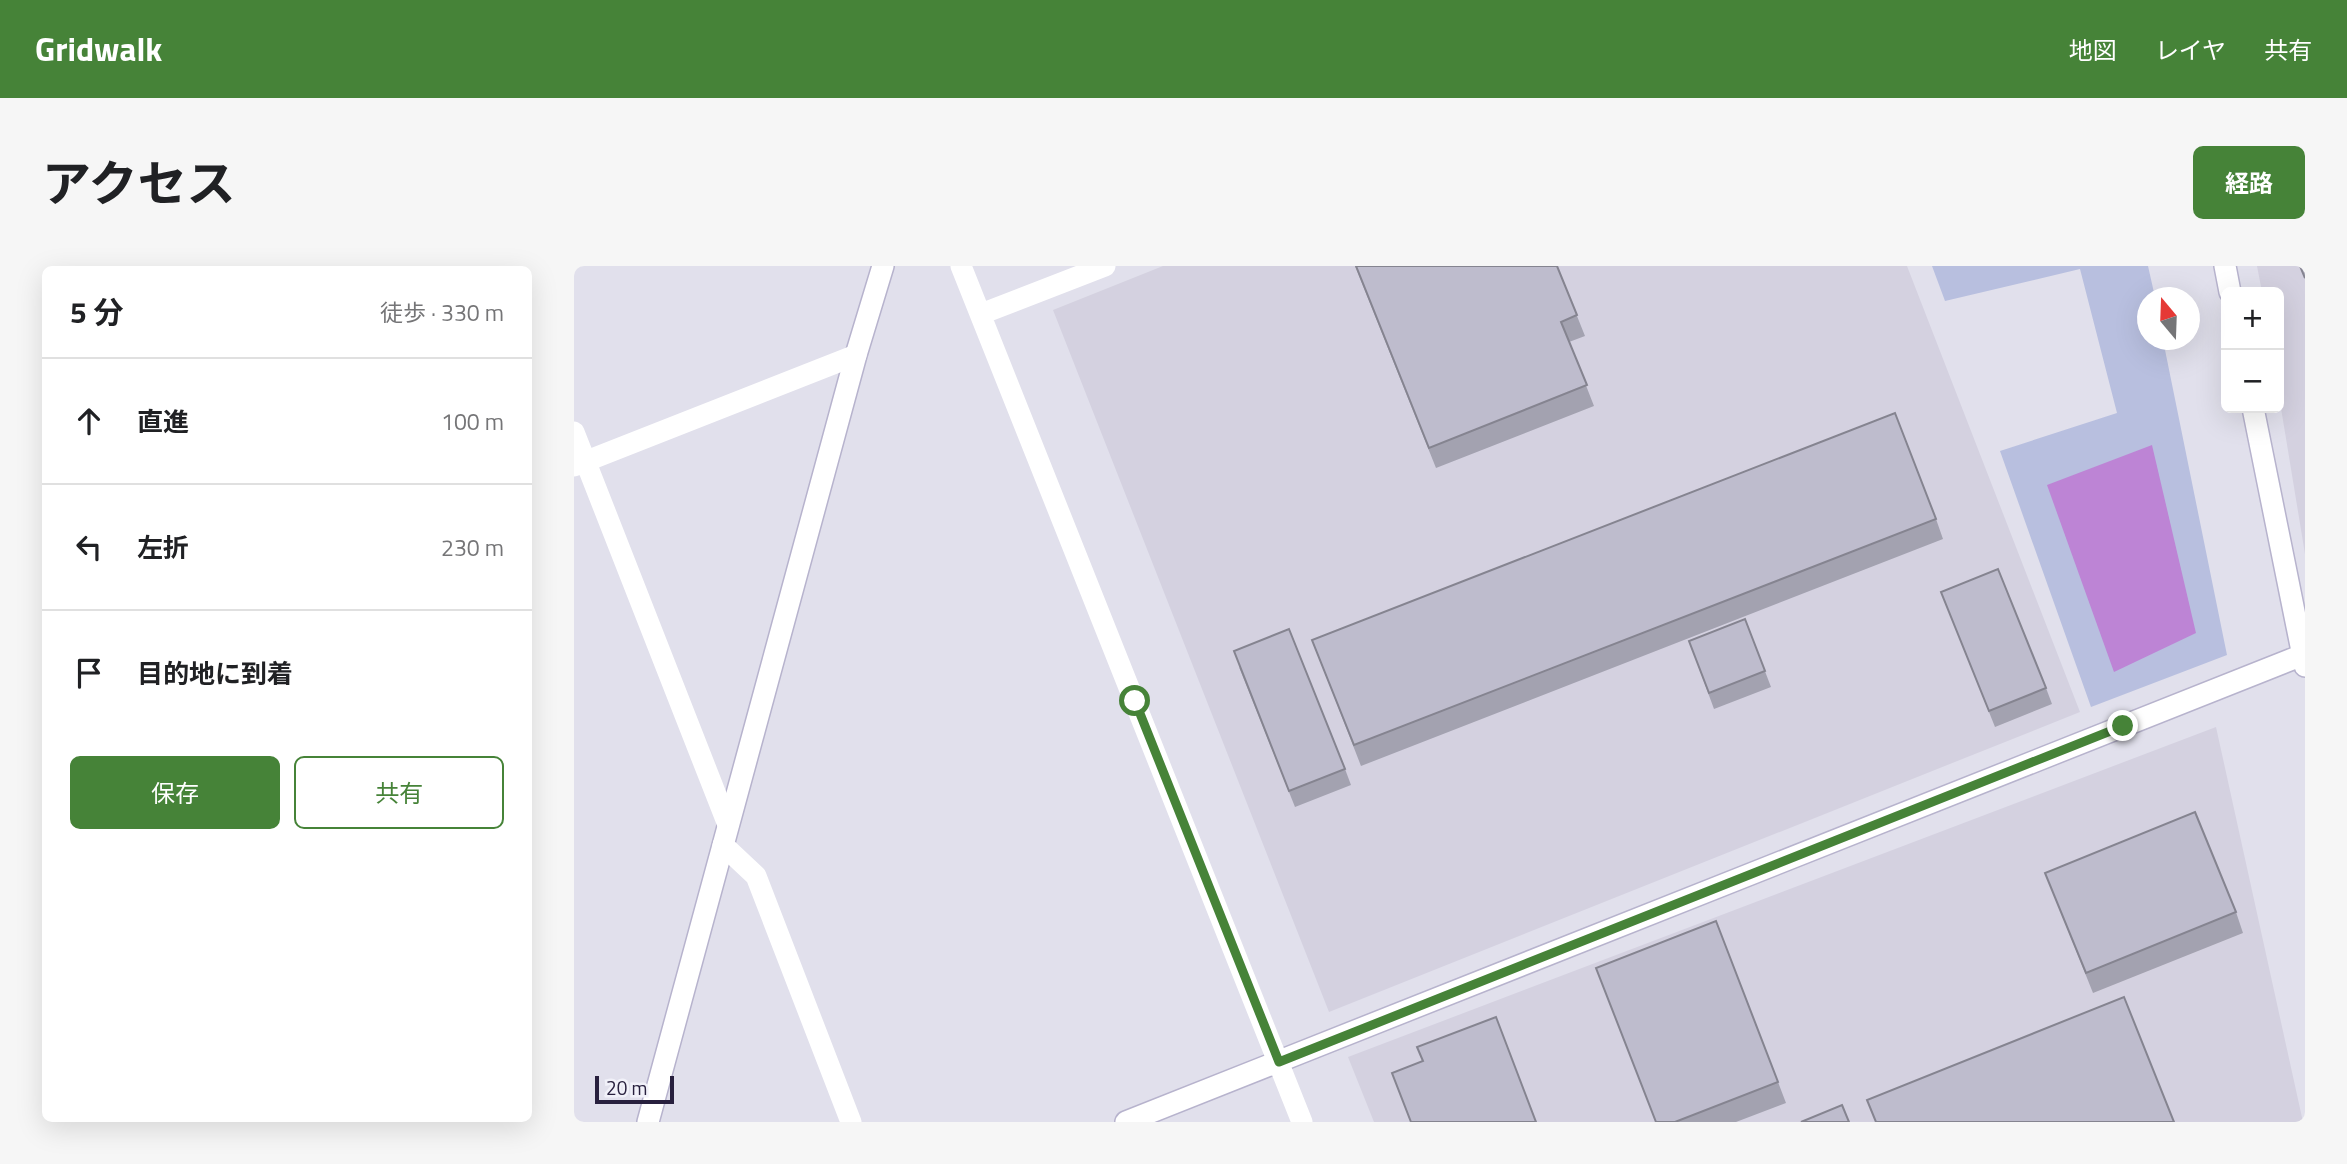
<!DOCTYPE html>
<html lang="ja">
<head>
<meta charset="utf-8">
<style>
  body { margin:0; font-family:"Titillium Web","Noto Sans JP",sans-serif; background:#f6f6f6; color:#202124 }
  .controls { position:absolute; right:21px; top:21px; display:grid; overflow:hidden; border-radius:10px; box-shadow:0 7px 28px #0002 }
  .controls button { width:63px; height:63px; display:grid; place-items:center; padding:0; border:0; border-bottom:2px solid #e0e0e0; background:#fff; color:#202124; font:35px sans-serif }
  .compass { position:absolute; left:1563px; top:21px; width:63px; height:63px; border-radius:50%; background:#fff; box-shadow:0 7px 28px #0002; rotate:341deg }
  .scale { position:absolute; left:21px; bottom:18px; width:79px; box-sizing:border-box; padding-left:7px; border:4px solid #28203e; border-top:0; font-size:19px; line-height:24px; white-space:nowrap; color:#28203e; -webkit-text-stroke:5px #f1f1f9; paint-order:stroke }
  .stop { position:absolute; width:21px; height:21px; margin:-16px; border:5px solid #468338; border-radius:50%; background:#fff }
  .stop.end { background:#468338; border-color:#fff; box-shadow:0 2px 7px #0008 }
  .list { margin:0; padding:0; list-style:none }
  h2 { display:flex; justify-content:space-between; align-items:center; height:91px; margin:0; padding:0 28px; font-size:30px }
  h2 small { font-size:23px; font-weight:400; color:#757577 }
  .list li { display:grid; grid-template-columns:46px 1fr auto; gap:21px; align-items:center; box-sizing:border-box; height:126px; padding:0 28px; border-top:2px solid #e0e0e0 }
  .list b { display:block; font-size:26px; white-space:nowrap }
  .list em { font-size:23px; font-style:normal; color:#757577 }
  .actions { display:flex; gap:14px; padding:21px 28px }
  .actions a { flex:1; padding:16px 0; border:2px solid #468338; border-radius:10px; text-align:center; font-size:24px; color:#468338 }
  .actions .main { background:#468338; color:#fff }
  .icon { flex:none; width:38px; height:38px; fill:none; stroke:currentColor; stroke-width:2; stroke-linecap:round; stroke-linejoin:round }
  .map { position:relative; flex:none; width:1731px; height:856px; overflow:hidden; border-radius:10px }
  header { display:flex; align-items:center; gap:42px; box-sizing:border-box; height:98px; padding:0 35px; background:#468338; color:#fff }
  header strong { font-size:33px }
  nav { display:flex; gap:38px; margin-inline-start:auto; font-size:24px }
  .intro { display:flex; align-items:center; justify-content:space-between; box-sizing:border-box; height:168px; padding:0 42px }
  h1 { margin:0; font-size:49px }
  .button { padding:18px 32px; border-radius:10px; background:#468338; color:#fff; font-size:24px; font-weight:700 }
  main { display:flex; gap:42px; padding:0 42px }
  aside { flex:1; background:#fff; border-radius:10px; box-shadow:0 7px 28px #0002 }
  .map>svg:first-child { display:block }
</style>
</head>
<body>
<header>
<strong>Gridwalk</strong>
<nav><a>地図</a><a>レイヤ</a><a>共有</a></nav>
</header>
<div class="intro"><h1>アクセス</h1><a class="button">経路</a></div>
<main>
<aside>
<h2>5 分<small>徒歩 · 330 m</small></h2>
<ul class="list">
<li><svg class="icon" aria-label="ahead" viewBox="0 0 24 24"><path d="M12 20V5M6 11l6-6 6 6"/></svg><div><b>直進</b></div><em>100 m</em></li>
<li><svg class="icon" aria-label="left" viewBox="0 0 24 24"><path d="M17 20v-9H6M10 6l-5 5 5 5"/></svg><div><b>左折</b></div><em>230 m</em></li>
<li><svg class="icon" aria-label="arrive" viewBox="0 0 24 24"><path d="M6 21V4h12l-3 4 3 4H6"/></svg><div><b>目的地に到着</b></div></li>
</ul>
<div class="actions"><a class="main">保存</a><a>共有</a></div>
</aside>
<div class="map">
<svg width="1731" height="856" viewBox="0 0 1731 856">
  <rect width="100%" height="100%" fill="#e1e0ec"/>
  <path fill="#d4d1e0" d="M589,0h744l173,446 -751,300 -276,-702z
    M1683,0h48v288l-26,-158v-104h-17z
    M1642,461l87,395h-929l-26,-65z"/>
  <path fill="#b8bfdf" d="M1358,0h216l7,31 -7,1v42h15l64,315 -136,52 -91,-256 117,-38 -37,-144 -135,32z"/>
  <path fill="#bd84d5" d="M1578,179l44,188 -82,39 -67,-187z"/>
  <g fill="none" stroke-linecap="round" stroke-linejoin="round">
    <g stroke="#b7b3cd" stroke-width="24">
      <path id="secondary" d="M1651,0l5,26
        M1679,142l52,258
        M74,856l208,-767 27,-89
        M552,856l1179,-468"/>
    </g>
    <path stroke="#fff" stroke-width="21" d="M387,0l341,856
      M407,48l124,-48
      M0,166l154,393
      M0,200l282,-111
      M149,579l33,31 95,246"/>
    <use href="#secondary" stroke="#fff" stroke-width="21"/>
  </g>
  <path fill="#a3a2b0" d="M781,0h202l28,70 -16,6 25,64 -158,62z
    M1362,253l7,20 -582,227 -49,-126z
    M1367,326l105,96 6,16 -57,23z
    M1171,353l26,68 -57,22 -25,-68z
    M665,401l106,102 6,16 -56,22z
    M1471,607l191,39 7,21 -150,60z
    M1204,816l8,21 -50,19h-80z"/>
  <path fill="#bebccd" stroke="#858490" stroke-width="2" d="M782,0h201l20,49 -16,7 26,63 -158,63z
    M1726,0h5v12z
    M1321,147l41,106 -582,226 -42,-105z
    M1424,303l48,119 -57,23 -48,-119z
    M1171,353l20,52 -56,22 -20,-52z
    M715,363l56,140 -56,22 -55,-140z
    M1621,546l41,100 -150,61 -41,-100z
    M1142,655l62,161 -103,40h-19l-60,-154z
    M1550,731l50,125h-298l-9,-22z
    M922,751l40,105h-125l-19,-49 31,-12 -6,-14z
    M1268,839l7,17h-48z"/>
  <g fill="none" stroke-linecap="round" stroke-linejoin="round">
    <path stroke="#468338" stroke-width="9" d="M561,435l144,361 844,-336"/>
  </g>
</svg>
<div class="controls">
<button>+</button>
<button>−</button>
</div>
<svg class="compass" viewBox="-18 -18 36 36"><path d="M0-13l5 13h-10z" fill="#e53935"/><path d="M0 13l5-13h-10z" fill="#757577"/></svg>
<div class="scale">20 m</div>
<div class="stop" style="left:561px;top:435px"></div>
<div class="stop end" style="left:1549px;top:460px"></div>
</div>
</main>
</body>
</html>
